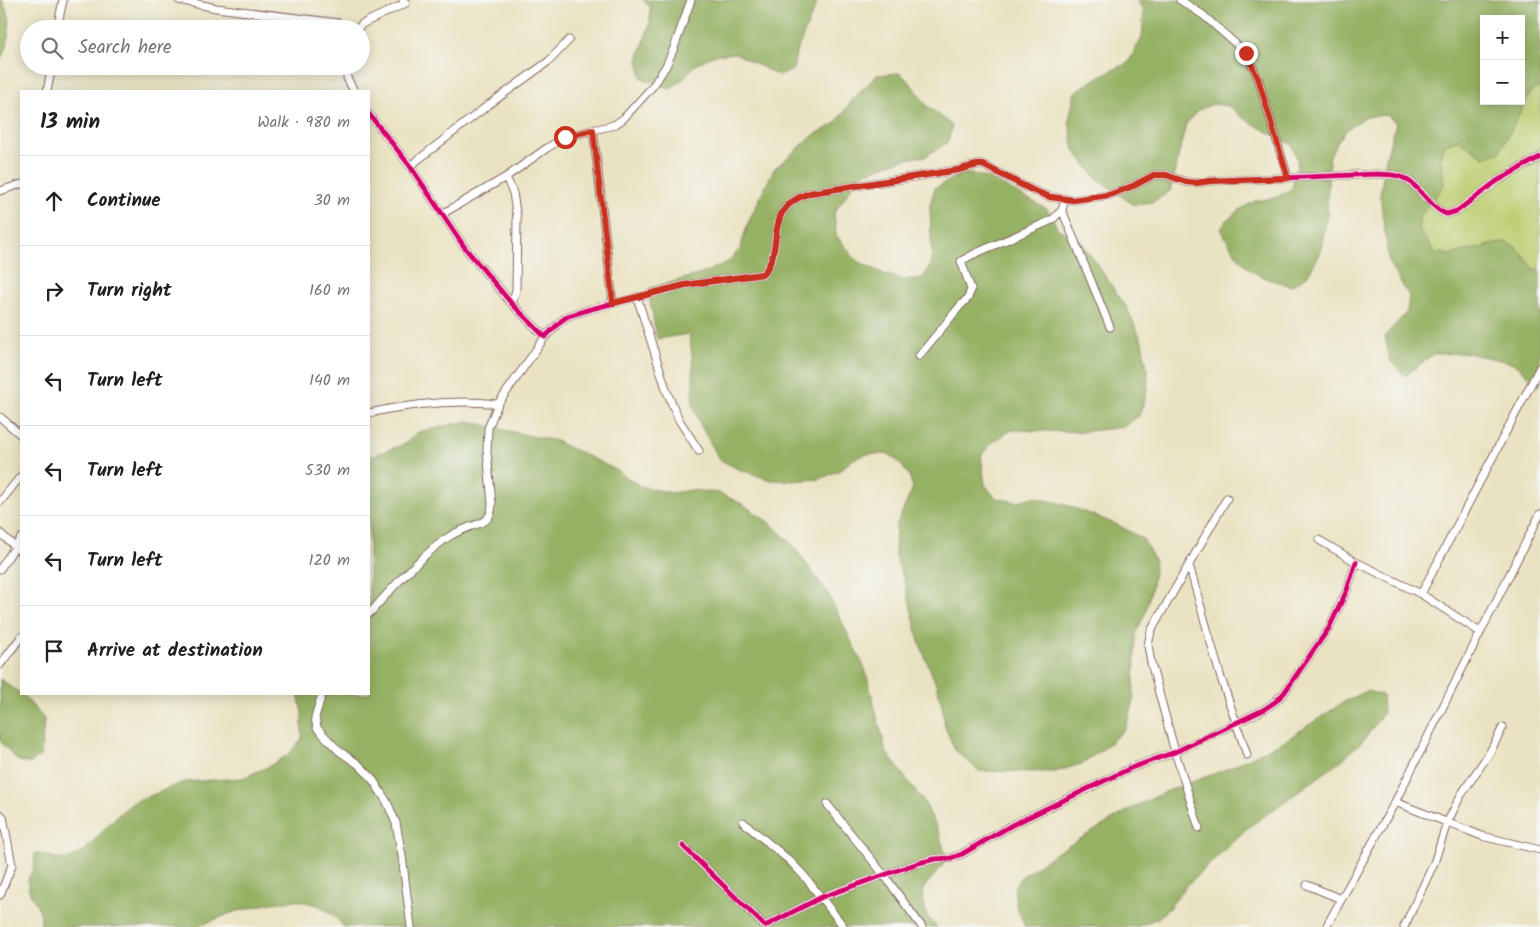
<!DOCTYPE html>
<html lang="en">
<head>
<meta charset="utf-8">
<style>
  body { margin:0; font-family:Kalam,sans-serif; background:#f2f2f2; color:#202124 }
  .controls { position:absolute; right:15px; top:15px; display:grid; overflow:hidden; border-radius:0px; box-shadow:0 2px 12px #0003 }
  .controls button { width:45px; height:45px; display:grid; place-items:center; padding:0; border:0; border-bottom:1px solid #e0e0e0; background:#fff; color:#202124; font:25px sans-serif }
  .stop { position:absolute; width:15px; height:15px; margin:-11px; border:4px solid #c8321e; border-radius:50%; background:#fff }
  .stop.end { background:#c8321e; border-color:#fff; box-shadow:0 1px 5px #0008 }
  .list { margin:0; padding:0; list-style:none }
  h2 { display:flex; justify-content:space-between; align-items:center; height:65px; margin:0; padding:0 20px; font-size:21px }
  h2 small { font-size:16px; font-weight:400; color:#757577 }
  .list li { display:grid; grid-template-columns:32px 1fr auto; gap:15px; align-items:center; box-sizing:border-box; height:90px; padding:0 20px; border-top:1px solid #e0e0e0 }
  .list b { display:block; font-size:19px; white-space:nowrap }
  .list em { font-size:16px; font-style:normal; color:#757577 }
  .icon { flex:none; width:28px; height:28px; fill:none; stroke:currentColor; stroke-width:2; stroke-linecap:round; stroke-linejoin:round }
  .map { position:relative; flex:none; width:1540px; height:927px; overflow:hidden }
  .search { position:absolute; background:#fff; box-shadow:0 2px 12px #0003; left:20px; top:20px; width:350px; height:55px; display:flex; align-items:center; gap:12px; box-sizing:border-box; padding:0 18px; border-radius:28px; color:#757577; font-size:19px }
  .panel { position:absolute; background:#fff; box-shadow:0 2px 12px #0003; left:20px; top:90px; width:350px; height:605px; border-radius:0px }
  .map>svg:first-child { display:block }
</style>
</head>
<body>
<div class="map">
<svg width="1540" height="927" viewBox="0 0 1540 927">
  <rect width="100%" height="100%" fill="#f6f6f2"/>
  <filter id="ink" filterUnits="userSpaceOnUse"><feTurbulence type="fractalNoise" baseFrequency=".02" numOctaves="2"/><feDisplacementMap in="SourceGraphic" scale="10" xChannelSelector="R" yChannelSelector="G"/><feConvolveMatrix kernelMatrix="1 2 1 2 8 2 1 2 1" color-interpolation-filters="sRGB"/></filter>
  <filter id="wash" filterUnits="userSpaceOnUse"><feTurbulence type="fractalNoise" baseFrequency=".0096" numOctaves="4" result="noise"/><feDisplacementMap in="SourceGraphic" scale="20" xChannelSelector="R" yChannelSelector="G"/><feGaussianBlur stdDeviation="1.12" result="paint"/><feColorMatrix in="noise" values="0 0 0 0 0 0 0 0 0 0 0 0 0 0 0 0 0 1.4 0 .05"/><feComposite in="paint" operator="in"/></filter>
  <g filter="url(#wash)">
    <rect width="100%" height="100%" fill="#eae3c3"/>
    <path fill="#bcce71" stroke="#83764e" d="M1540,87v183l-6,-1 -17,-21 -12,-6 -56,13 -14,-3 -16,-21v-14l25,-32 -4,-29 5,-12 13,-5 27,18 14,-4 32,-62z"/>
    <path fill="#95b163" stroke="#706847" fill-rule="evenodd" d="M0,0h2l8,19 -3,28 -7,13z
      M643,0h175l-22,53 -3,17 -14,6 -44,-23 -22,2 -19,11 -13,15 -11,8 -28,-11 -4,-18 12,-37v-16z
      M1137,0h403v87l-9,4 -32,62 -14,4 -27,-18 -13,5 -5,12 4,29 -25,32v14l16,21 14,3 56,-13 12,6 17,21 6,1v116l-26,-23 -47,-10 -34,1 -28,22 -15,-15 -5,-25 22,-24 2,-16 -20,-33 -9,-68 6,-38 10,-34 -9,-8 -22,2 -19,13 -9,12 -8,16 -2,58 -7,38 -13,22 -16,10c-11,-4 -23,-6 -34,-12 -13,-6 -30,-31 -36,-45l6,-9 14,-11 14,-8 20,-3 17,-9 6,-27 -6,-17 -49,-27 -14,-12 -16,-2 -15,6 -12,14 -16,67 -17,11 -19,3 -37,-26 -23,-29 -5,-30 6,-28 25,-16 28,-13 14,-25 2,-27zM1484,19h37v82h-37z
      M899,73l10,8 18,25 16,12 9,8 -4,16 -22,14 -22,3 -43,15 -27,39 2,22 20,25 28,14 20,6 19,-2 9,-15 -2,-58 5,-17 27,-14h9l17,4 59,31 11,20 22,11 47,68 15,34 6,31 -1,19 -8,24 -16,11 -41,5 -70,-2 -19,12 -12,13 4,30 11,13 20,4 16,-5 32,7 54,21 25,14 12,22 -3,25 -7,28 -9,19 -3,72 -8,24 -22,20 -22,15 -26,8 -76,-1 -24,-21 -10,-23 -3,-23 -6,-20 -17,-42 -13,-56 -11,-31 1,-29 17,-38 -4,-13 -11,-14 -9,-7h-24l-13,6 -12,10 -20,9 -28,2 -21,-1 -33,-11 -19,-10 -19,-35 -7,-19v-43l-4,-28 -32,5 -9,-50 56,-16 24,-11 12,-13 8,-26 26,-54 40,-34 21,-11 19,-26 23,-23z
      M468,421l54,13 34,7 60,29 24,16 31,7 21,-3 27,3 25,12 27,19 21,20 35,48 38,77 21,83 40,53 13,28 6,20 -2,12 -18,21 -3,14 6,17 9,10h-593l-9,-11 -17,-11 -21,-5 -26,3 -40,10 -34,14h-157c5,-22 -11,-25 -12,-44 -1,-5 3,-9 5,-14 2,-5 2,-11 2,-16l30,7 18,-8 34,-36 15,-13 52,-21 58,-4 26,-11 20,-12 14,-16v-26l-4,-19h71v-237l36,-13 13,-12z
      M0,679l24,17 20,23 -3,36 -11,9 -13,-4 -17,-19z
      M1367,691l15,4 1,18 -17,24 -25,24 -95,68 -62,59 -13,18 -13,12 -22,9h-111l-9,-22 -2,-18 7,-10 32,-22 81,-48 31,-15 64,-24 57,-28 58,-38z"/>
  </g>
  <g filter="url(#ink)">
    <g fill="none" stroke-linecap="round" stroke-linejoin="round">
      <g stroke="#826460" stroke-width="9">
        <path id="minor" d="M179,0l37,8 123,15
          M1180,0l23,15 43,38 12,25 30,100
          M57,29l6,-29
          M357,29l5,-5 44,-21 -3,-3
          M347,66v12l7,13
          M47,91l5,-25
          M369,114l41,52 55,82 47,56 33,33 16,-16 7,-5 23,-7 94,-24 78,-11c24,-27 -3,-65 47,-81l148,-23 19,-5h6l49,25 18,7 23,3 36,-5 24,-9 21,-11h12l20,7 10,1 14,-2 167,-7c7,1 17,0 24,3 18,6 30,33 46,37l10,-3 40,-30 43,-24
          M593,129l20,174
          M410,166l77,-60 62,-45 20,-21
          M506,177l7,16 4,25 -1,72 -4,14
          M0,191l21,-7
          M1062,210l48,117
          M442,214l64,-37 41,-29 18,-11 49,-12 9,-6 30,-33 13,-20 8,-18 17,-48
          M637,297l30,95 12,28 20,31
          M919,356l41,-50 8,-8 3,-9 -10,-28 13,-7 78,-34 10,-10 3,-11
          M369,413c42,-9 86,-14 129,-9
          M0,417l21,18
          M0,502l21,-26
          M0,533l21,19
          M1319,540l37,22 65,32 59,38
          M1189,565l31,110 27,80
          M0,569l21,-31
          M1421,594l119,-227
          M369,614c21,-24 54,-61 81,-78 5,-3 12,-6 17,-8 15,-6 24,-5 25,-24l-5,-53 1,-23 10,-24 47,-67
          M0,665l21,-28
          M322,694l-7,23 2,11 22,23 19,13 13,13 16,25 9,21 6,33 9,71
          M1395,802l87,34 58,14
          M827,804l57,71 38,52
          M0,814l3,3 9,48 -12,30
          M743,822l47,39 15,16 39,50
          M1199,828l-24,-76 -24,-89 -3,-18 3,-14 76,-133
          M683,846l82,80 57,-29 96,-34 17,-4 16,-1 11,-4 50,-29 119,-57 44,-16 88,-42 12,-8 9,-9 45,-65 18,-38 9,-28
          M1307,885l34,14
          M1326,927l69,-125 145,-288
          M1404,927l30,-64 13,-40 14,-28 29,-43 13,-25"/>
      </g>
      <use href="#minor" stroke="#fff" stroke-width="7"/>
      <g stroke="#f6f6f2" stroke-width="8">
        <path id="cycleway" d="M369,114l41,52 55,82 47,56 33,33 16,-16 7,-5 23,-7 94,-24 78,-11c24,-27 -3,-65 47,-81l148,-23 19,-5h6l49,25 18,7 23,3 36,-5 24,-9 21,-11h12l20,7 10,1 14,-2 167,-7c7,1 17,0 24,3 18,6 30,33 46,37l10,-3 40,-30 43,-24
          M683,846l82,80 57,-29 96,-34 17,-4 16,-1 11,-4 50,-29 119,-57 44,-16 88,-42 12,-8 9,-9 45,-65 18,-38 9,-28"/>
      </g>
      <use href="#cycleway" stroke="#d6006c" stroke-width="5"/>
    </g>
  </g>
  <g fill="none" stroke-linecap="round" stroke-linejoin="round" filter="url(#ink)">
    <path stroke="#c8321e" stroke-width="6" d="M565,137l28,-7 20,173 72,-18 78,-11c24,-27 -3,-65 47,-81l148,-23 19,-5h6l49,25 18,7 23,3 36,-5 24,-9 21,-11h12l20,7 10,1 14,-2 78,-3 -30,-100 -12,-25"/>
  </g>
</svg>
<div class="controls">
<button>+</button>
<button>−</button>
</div>
<div class="stop" style="left:565px;top:137px"></div>
<div class="stop end" style="left:1246px;top:53px"></div>
<div class="search"><svg class="icon" aria-label="search" viewBox="0 0 24 24"><circle cx="10" cy="10" r="6"/><path d="M15 15l6 6"/></svg>Search here</div>
<section class="panel">
<h2>13 min<small>Walk · 980 m</small></h2>
<ul class="list">
<li><svg class="icon" aria-label="ahead" viewBox="0 0 24 24"><path d="M12 20V5M6 11l6-6 6 6"/></svg><div><b>Continue</b></div><em>30 m</em></li>
<li><svg class="icon" aria-label="right" viewBox="0 0 24 24"><path d="M7 20v-9h11M14 6l5 5-5 5"/></svg><div><b>Turn right</b></div><em>160 m</em></li>
<li><svg class="icon" aria-label="left" viewBox="0 0 24 24"><path d="M17 20v-9H6M10 6l-5 5 5 5"/></svg><div><b>Turn left</b></div><em>140 m</em></li>
<li><svg class="icon" aria-label="left" viewBox="0 0 24 24"><path d="M17 20v-9H6M10 6l-5 5 5 5"/></svg><div><b>Turn left</b></div><em>530 m</em></li>
<li><svg class="icon" aria-label="left" viewBox="0 0 24 24"><path d="M17 20v-9H6M10 6l-5 5 5 5"/></svg><div><b>Turn left</b></div><em>120 m</em></li>
<li><svg class="icon" aria-label="arrive" viewBox="0 0 24 24"><path d="M6 21V4h12l-3 4 3 4H6"/></svg><div><b>Arrive at destination</b></div></li>
</ul>
</section>
</div>
</body>
</html>
